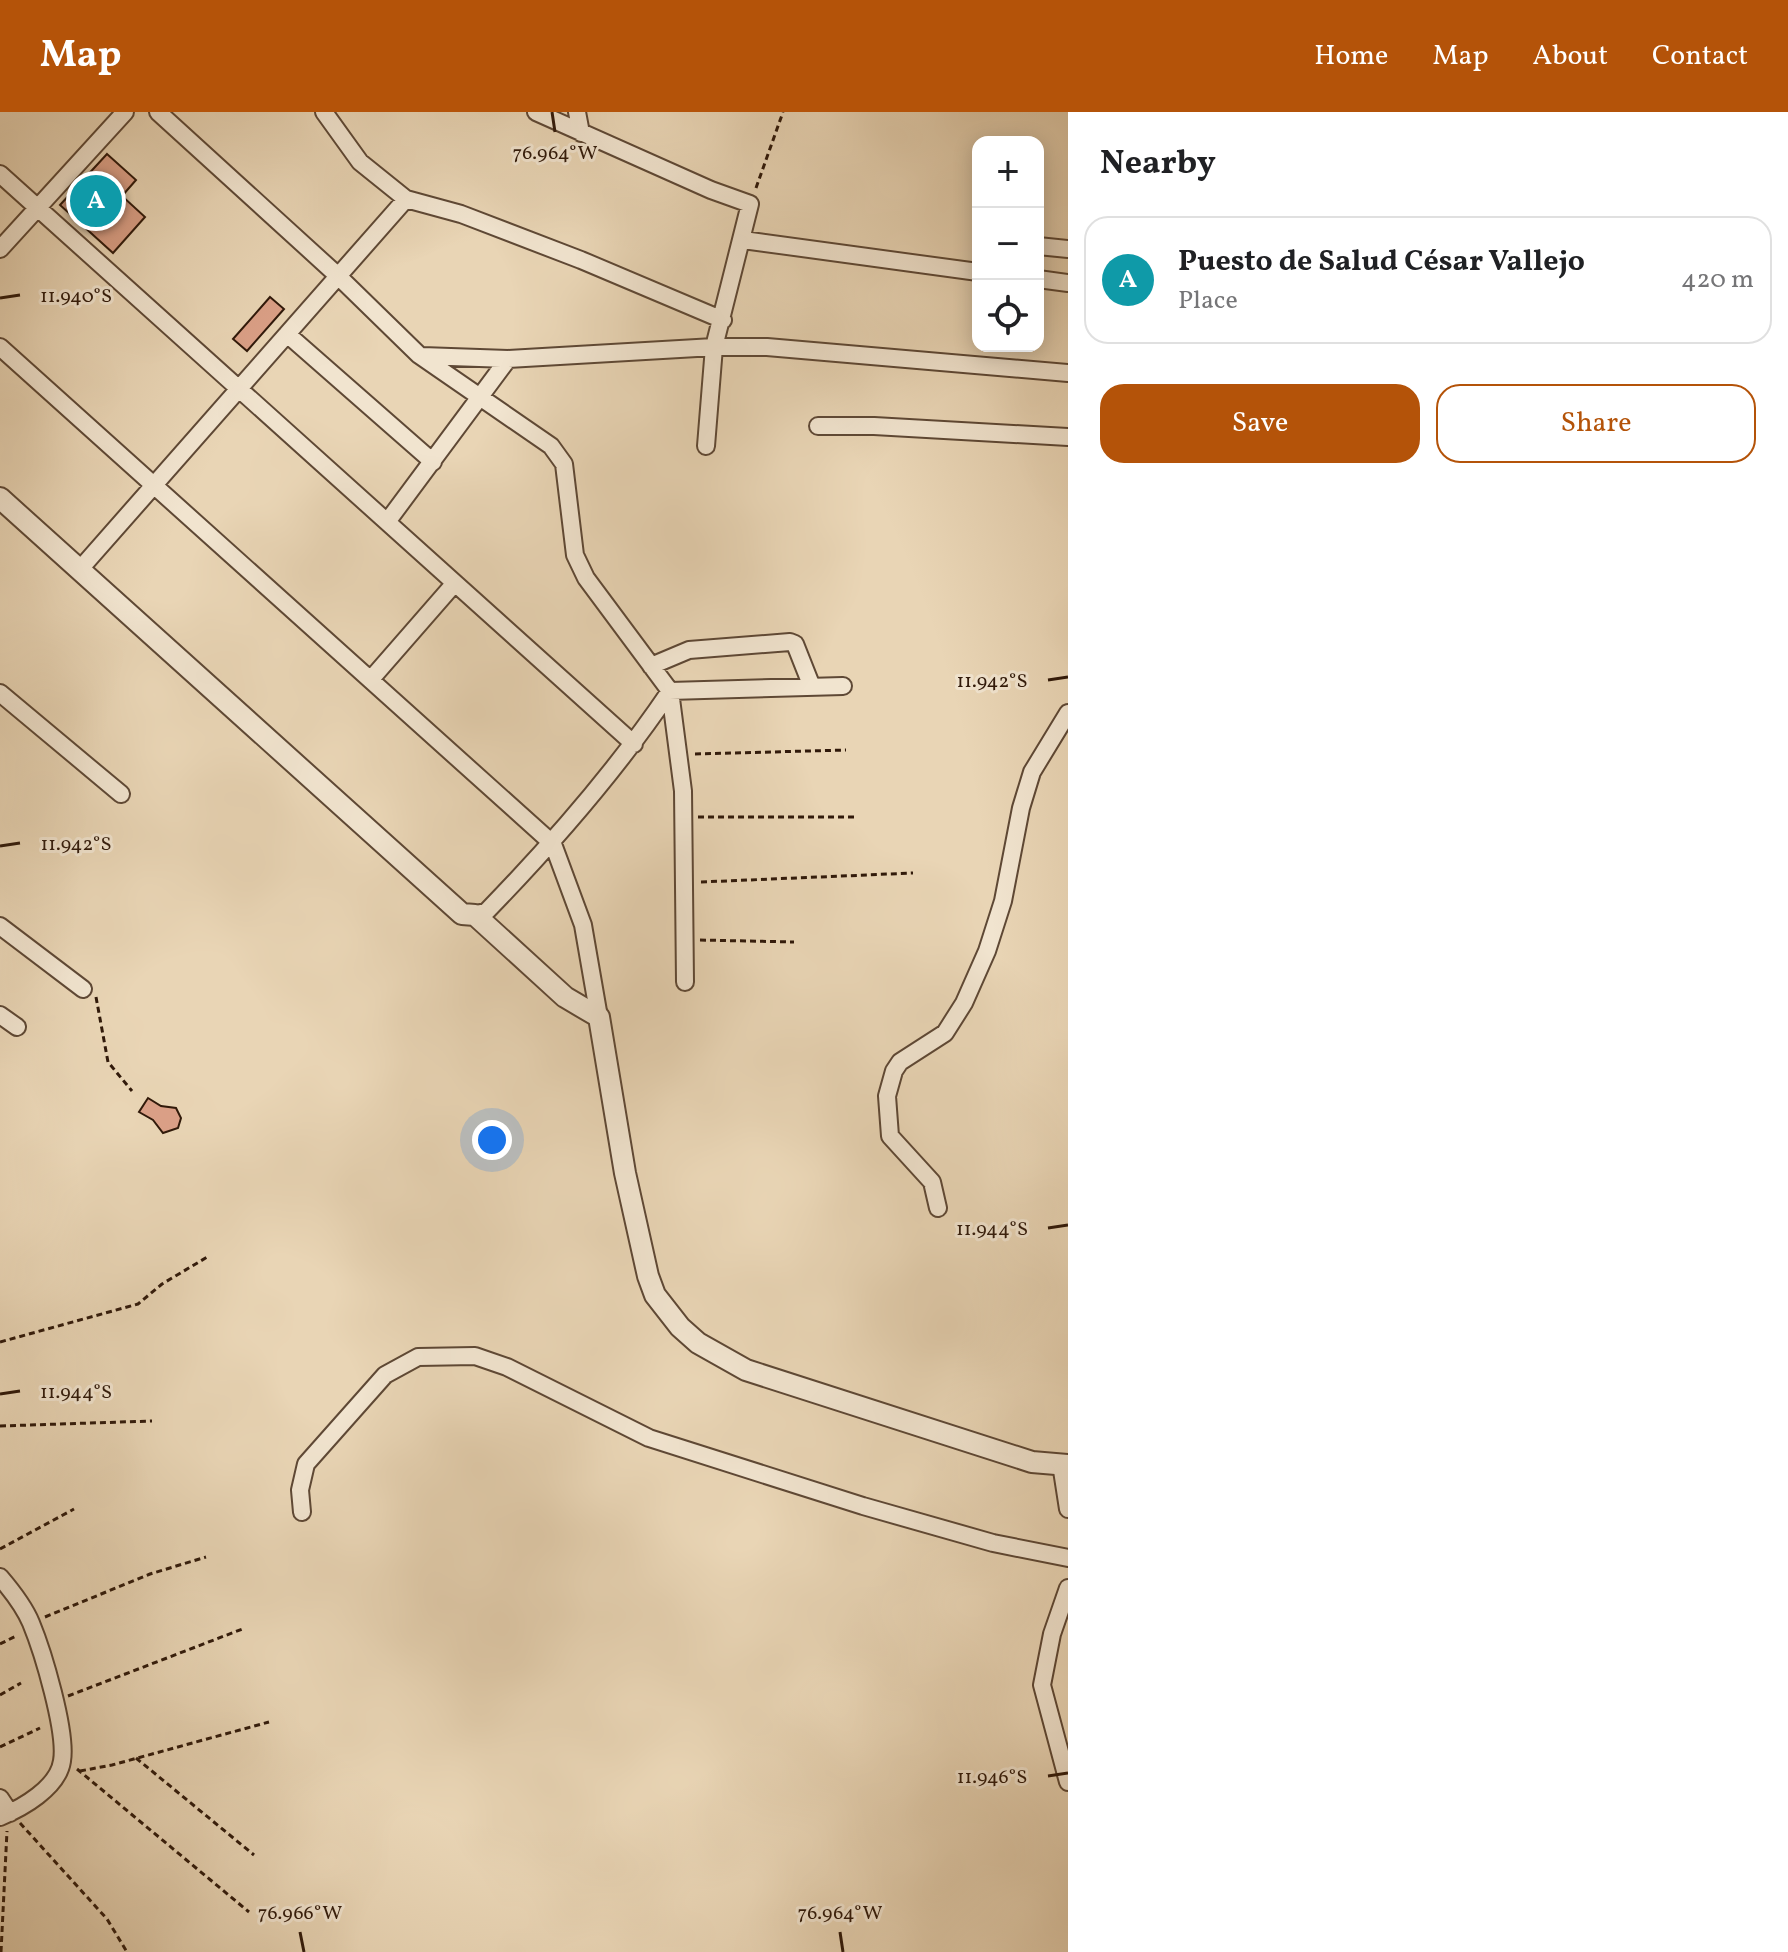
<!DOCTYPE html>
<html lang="en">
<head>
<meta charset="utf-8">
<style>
  body { margin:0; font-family:Vollkorn,serif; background:#f2f2f2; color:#202124 }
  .controls { position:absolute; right:24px; top:24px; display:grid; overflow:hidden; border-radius:16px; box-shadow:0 4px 20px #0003 }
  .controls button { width:72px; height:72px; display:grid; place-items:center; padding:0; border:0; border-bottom:2px solid #e0e0e0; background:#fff; color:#202124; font:40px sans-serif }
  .you { position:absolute; left:492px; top:1028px; width:28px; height:28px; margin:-20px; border:6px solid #fff; border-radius:50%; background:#1a73e8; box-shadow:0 0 0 12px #1a73e833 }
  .badge { display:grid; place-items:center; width:52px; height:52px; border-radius:50%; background:#b45309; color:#fff; font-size:26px; font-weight:700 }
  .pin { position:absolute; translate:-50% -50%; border:4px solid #fff; box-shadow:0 2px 8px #0006 }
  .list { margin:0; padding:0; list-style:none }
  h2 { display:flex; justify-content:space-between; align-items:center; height:104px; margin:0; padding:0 32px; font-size:34px }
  h2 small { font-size:26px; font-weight:400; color:#757577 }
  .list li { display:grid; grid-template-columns:52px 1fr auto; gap:24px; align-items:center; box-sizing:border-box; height:128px; margin:0 16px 16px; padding:0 16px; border:2px solid #e0e0e0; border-radius:24px }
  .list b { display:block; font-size:30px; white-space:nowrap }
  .list p { margin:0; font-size:26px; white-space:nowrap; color:#757577 }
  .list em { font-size:26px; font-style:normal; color:#757577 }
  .actions { display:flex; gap:16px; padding:24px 32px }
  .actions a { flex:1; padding:18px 0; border:2px solid #b45309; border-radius:24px; text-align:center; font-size:28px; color:#b45309 }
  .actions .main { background:#b45309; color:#fff }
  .icon { flex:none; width:44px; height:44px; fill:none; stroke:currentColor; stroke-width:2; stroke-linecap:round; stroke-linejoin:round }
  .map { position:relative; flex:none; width:1068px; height:1840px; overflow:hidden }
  header { display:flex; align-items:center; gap:48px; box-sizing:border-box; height:112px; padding:0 40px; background:#b45309; color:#fff }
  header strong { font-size:38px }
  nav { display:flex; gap:44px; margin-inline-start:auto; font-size:28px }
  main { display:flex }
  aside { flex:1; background:#fff }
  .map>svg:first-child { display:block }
</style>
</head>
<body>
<header>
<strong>Map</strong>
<nav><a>Home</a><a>Map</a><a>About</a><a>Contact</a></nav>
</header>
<main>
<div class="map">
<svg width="1068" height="1840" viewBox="0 0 1068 1840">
  <rect width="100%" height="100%" fill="#e9d5b5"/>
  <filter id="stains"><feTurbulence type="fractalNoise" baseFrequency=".0025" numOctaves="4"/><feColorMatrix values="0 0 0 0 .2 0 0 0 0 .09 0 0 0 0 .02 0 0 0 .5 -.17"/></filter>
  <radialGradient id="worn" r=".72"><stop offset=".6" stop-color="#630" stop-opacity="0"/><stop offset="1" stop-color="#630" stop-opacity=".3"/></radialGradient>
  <path fill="#dba087" stroke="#30190a" stroke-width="2" d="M107,42l29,26 -14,16 23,21 -32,36 -53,-48z
    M270,185l14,12 -37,42 -14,-12z
    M148,986l13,8 15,2 5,10 -3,10 -15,5 -10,-13 -14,-8z"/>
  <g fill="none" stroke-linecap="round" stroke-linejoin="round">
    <g stroke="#5e4835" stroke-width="20">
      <path id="minor" d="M158,0l179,163 82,80 132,91 13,18 11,91 11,23 84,113 13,100 2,191
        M324,0l36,50 46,37 55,15 120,46 142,60
        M536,0l175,78 39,14 -36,143 -8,99
        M577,0l4,21
        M0,62l634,570
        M743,128l235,32
        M1038,134l30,3
        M0,137l125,-137
        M1038,167l30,4
        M287,222l146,128
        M0,235l553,497 30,81 16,92
        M422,244l86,3
        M818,314h56l194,11
        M387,410l121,-163 206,-12h53l301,26
        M81,456l325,-369
        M651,554l38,-16 101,-8 5,2 17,43
        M372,566l82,-94
        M0,581l121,101
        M475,803l12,-4c67,-69 129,-140 183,-220l173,-5
        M0,814l83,63
        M0,903l17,12
        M938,1096l-6,-26 -42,-46 -3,-40 7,-25 6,-9 45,-29 19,-30 23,-52 16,-50 18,-93 11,-36 36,-59
        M1061,1352l7,45
        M302,1400l-2,-22 6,-26 79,-89 33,-18 57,-1 32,11 142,71 214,68 130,37 75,15
        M0,1465c12,14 24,29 31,46 12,29 36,109 31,138 -4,27 -40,47 -62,56
        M1068,1476l-16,46 -10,51 26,97
        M0,1686l10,15"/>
    </g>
    <g stroke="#5e4835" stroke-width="24">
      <path id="tertiary" d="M0,386l462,416 13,1 90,82 34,20 26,156 23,103 7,19 25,32 18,16 48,27 286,92 36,3"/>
    </g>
    <path stroke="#30190a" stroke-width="3" stroke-dasharray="6 4" stroke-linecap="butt" d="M756,76l27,-76
      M695,642l151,-4
      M698,705h158
      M701,770l212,-9
      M700,828l94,2
      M96,885l12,65 24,29
      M0,1230l138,-38 24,-20 47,-28
      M0,1314l152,-5
      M0,1437l74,-40
      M45,1505l105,-43 56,-17
      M0,1532l16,-8
      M0,1583l21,-12
      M68,1584l177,-68
      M0,1635l40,-19
      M136,1646l118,97
      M77,1657l172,143
      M80,1659l32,-6 157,-43
      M20,1711l87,96 20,33
      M1,1840l6,-121"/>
    <use href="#minor" stroke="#f1e4cf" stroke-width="16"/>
    <use href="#tertiary" stroke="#f1e4cf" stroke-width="20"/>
  </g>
  <path fill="none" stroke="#30190a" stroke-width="3" d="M552,0l3,20M0,186l20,-3M1048,568l20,-3M0,734l20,-3M1048,1116l20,-3M0,1282l20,-3M1048,1664l20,-3M300,1820l4,20M840,1820l3,20"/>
  <g font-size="20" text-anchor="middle" fill="#30190a" stroke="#f1e4cf" stroke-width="6" stroke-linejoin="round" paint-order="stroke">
    <text x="555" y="47">76.964°W</text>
    <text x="76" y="190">11.940°S</text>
    <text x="992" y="575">11.942°S</text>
    <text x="76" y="738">11.942°S</text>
    <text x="992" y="1123">11.944°S</text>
    <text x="76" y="1286">11.944°S</text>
    <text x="992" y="1671">11.946°S</text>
    <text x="300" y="1807">76.966°W</text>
    <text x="840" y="1807">76.964°W</text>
  </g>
  <rect width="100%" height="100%" filter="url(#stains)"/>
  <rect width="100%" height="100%" fill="url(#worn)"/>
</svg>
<div class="controls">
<button>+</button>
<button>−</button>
<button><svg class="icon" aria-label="locate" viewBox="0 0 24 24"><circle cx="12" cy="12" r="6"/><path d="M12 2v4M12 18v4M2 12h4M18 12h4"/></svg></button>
</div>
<div class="you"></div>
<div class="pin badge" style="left:96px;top:89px;background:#0f9aa8">A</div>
</div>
<aside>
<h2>Nearby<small></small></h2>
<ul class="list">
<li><span class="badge" style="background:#0f9aa8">A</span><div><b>Puesto de Salud César Vallejo</b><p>Place</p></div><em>420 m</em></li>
</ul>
<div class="actions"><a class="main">Save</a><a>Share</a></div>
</aside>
</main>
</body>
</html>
